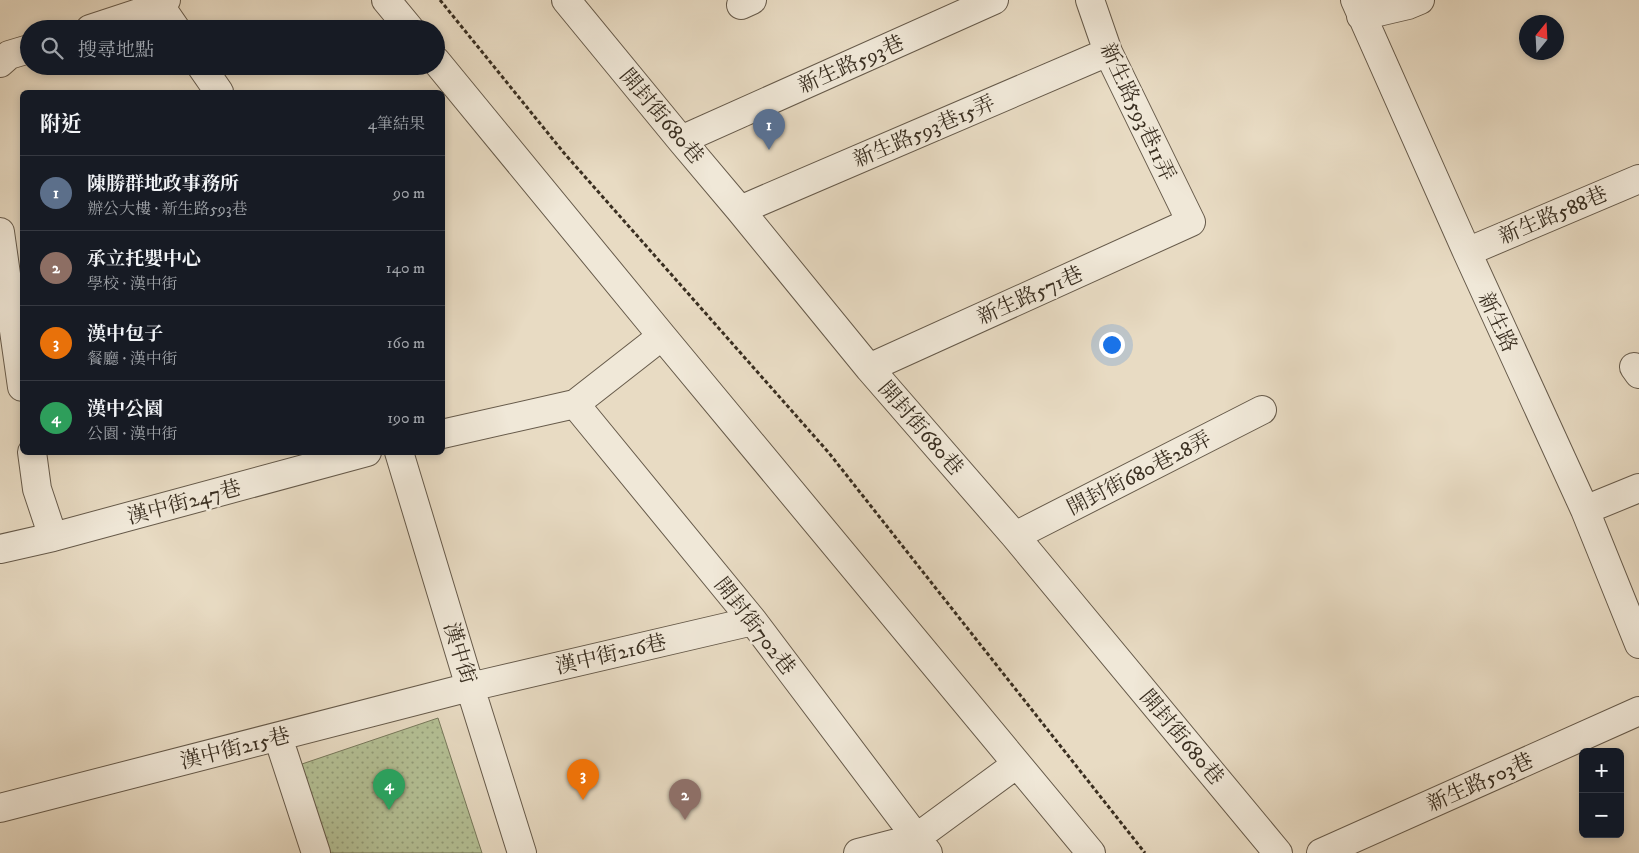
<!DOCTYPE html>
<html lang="zh-TW">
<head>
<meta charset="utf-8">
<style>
  body { margin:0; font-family:"IM FELL DW Pica","Noto Serif TC",serif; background:#242831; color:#f1f3f6 }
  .controls { position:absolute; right:15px; bottom:15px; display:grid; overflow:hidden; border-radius:8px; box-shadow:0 2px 8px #0003 }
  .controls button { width:45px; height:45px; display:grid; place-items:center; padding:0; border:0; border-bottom:1px solid #363941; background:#171b24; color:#f1f3f6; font:25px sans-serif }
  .compass { position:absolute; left:1519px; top:15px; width:45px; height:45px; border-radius:50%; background:#171b24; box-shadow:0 2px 8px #0003; rotate:18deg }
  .you { position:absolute; left:1111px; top:344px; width:18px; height:18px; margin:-12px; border:4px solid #fff; border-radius:50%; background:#1a73e8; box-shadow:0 0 0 8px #1a73e833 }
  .badge { display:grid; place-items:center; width:32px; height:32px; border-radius:50%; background:#1a73e8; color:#fff; font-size:16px; font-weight:700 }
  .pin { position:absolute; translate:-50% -41px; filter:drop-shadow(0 1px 2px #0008) }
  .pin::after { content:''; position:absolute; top:26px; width:18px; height:15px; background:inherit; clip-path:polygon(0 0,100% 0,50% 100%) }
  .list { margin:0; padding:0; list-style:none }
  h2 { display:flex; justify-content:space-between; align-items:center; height:65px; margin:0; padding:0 20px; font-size:21px }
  h2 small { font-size:16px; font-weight:400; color:#9ea1a6 }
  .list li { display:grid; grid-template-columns:32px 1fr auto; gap:15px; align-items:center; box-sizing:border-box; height:75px; padding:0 20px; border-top:1px solid #363941 }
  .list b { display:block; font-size:19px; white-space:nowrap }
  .list p { margin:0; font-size:16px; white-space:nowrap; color:#9ea1a6 }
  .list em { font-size:16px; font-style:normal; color:#9ea1a6 }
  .icon { flex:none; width:28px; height:28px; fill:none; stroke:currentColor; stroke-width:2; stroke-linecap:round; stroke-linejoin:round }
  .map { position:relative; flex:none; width:1639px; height:853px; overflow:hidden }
  .search { position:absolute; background:#171b24; box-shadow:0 2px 8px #0003; left:20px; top:20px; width:425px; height:55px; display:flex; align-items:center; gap:12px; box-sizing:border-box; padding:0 18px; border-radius:28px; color:#9ea1a6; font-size:19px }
  .panel { position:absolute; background:#171b24; box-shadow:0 2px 8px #0003; left:20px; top:90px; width:425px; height:365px; border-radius:8px }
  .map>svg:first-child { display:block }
</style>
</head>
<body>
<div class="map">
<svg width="1639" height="853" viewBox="0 0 1639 853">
  <defs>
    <pattern id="park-dots" width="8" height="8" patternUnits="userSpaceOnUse" patternTransform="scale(1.25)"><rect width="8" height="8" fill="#b4c095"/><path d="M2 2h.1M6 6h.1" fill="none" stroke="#939c79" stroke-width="1.8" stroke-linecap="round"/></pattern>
  </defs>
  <rect width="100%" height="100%" fill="#e8dbc3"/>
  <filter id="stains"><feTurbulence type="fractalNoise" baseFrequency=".004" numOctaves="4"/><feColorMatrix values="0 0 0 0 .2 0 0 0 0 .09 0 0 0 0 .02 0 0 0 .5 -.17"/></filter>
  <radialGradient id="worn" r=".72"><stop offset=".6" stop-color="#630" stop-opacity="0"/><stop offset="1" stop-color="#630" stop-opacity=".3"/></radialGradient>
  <path fill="url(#park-dots)" stroke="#77785b" d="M438,718l44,135h-157l-29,-87z"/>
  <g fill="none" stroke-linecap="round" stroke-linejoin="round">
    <g stroke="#665a4a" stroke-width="30">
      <path id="minor" d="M156,0l20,29
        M386,0l24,29
        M566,0l115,140 59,70 129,158 146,168 263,317
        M1355,0l112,252 118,258 54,134
        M741,5l11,-5
        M1361,16l47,-11 12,-5
        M90,29l70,-23 6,-6
        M436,61l226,275 429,517
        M0,63l9,-8 20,-6
        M201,66l18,26
        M681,140l313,-140
        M740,210l368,-158
        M0,232l22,155
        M1467,252l172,-73
        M1634,367l5,7
        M869,368l322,-146 -83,-170 -18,-52
        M575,404l178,217 175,232
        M442,434l133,-30 87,-68
        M32,452l5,37 16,48
        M399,452l71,235 52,166
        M1585,510l54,-22
        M1015,536l247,-126
        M0,549l53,-12 314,-85
        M278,737l38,116
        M0,808l470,-121 283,-66
        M858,853l58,-15 101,-74
        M1321,853l318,-142"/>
    </g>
    <path stroke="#3a2f21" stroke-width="3" stroke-dasharray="4 2.5" stroke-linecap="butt" d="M440,0l124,153 265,300 316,400"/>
    <use href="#minor" stroke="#f0e8d8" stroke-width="28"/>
  </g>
  <g text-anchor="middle" stroke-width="5" stroke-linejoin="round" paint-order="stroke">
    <g font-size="21" fill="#3a2f21" stroke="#f0e8d8">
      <text transform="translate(851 64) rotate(-24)" y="7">新生路593巷</text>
      <text transform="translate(1138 112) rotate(65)" y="7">新生路593巷11弄</text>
      <text transform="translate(662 116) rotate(50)" y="7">開封街680巷</text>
      <text transform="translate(924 131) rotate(-23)" y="7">新生路593巷15弄</text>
      <text transform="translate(1553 215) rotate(-23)" y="7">新生路588巷</text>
      <text transform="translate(1030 295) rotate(-24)" y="7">新生路571巷</text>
      <text transform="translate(1498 322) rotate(65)" y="7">新生路</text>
      <text transform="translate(921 428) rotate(49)" y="7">開封街680巷</text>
      <text transform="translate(1139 473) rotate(-27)" y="7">開封街680巷28弄</text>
      <text transform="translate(184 502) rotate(-15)" y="7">漢中街247巷</text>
      <text transform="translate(755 626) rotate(52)" y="7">開封街702巷</text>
      <text transform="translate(460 653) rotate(73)" y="7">漢中街</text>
      <text transform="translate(611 654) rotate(-13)" y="7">漢中街216巷</text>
      <text transform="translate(1182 737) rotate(50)" y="7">開封街680巷</text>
      <text transform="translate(235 748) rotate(-14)" y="7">漢中街215巷</text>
      <text transform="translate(1480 782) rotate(-24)" y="7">新生路503巷</text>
    </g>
  </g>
  <rect width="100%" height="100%" filter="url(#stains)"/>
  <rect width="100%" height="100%" fill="url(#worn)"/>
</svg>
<div class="controls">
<button>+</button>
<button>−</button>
</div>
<svg class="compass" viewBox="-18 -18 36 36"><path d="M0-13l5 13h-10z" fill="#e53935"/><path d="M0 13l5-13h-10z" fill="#9ea1a6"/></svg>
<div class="you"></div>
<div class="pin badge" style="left:769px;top:150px;background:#5c6f8a">1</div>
<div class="pin badge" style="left:685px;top:820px;background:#8d6e63">2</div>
<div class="pin badge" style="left:583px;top:800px;background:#e8710a">3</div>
<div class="pin badge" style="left:389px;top:810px;background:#2e9e5b">4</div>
<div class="search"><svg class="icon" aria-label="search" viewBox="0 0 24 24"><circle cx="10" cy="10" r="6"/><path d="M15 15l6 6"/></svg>搜尋地點</div>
<section class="panel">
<h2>附近<small>4筆結果</small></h2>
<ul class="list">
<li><span class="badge" style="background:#5c6f8a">1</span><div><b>陳勝群地政事務所</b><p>辦公大樓 · 新生路593巷</p></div><em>90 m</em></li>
<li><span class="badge" style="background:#8d6e63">2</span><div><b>承立托嬰中心</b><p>學校 · 漢中街</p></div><em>140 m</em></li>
<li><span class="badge" style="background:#e8710a">3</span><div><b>漢中包子</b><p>餐廳 · 漢中街</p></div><em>160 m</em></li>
<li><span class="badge" style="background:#2e9e5b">4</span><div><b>漢中公園</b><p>公園 · 漢中街</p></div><em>190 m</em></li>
</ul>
</section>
</div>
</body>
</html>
